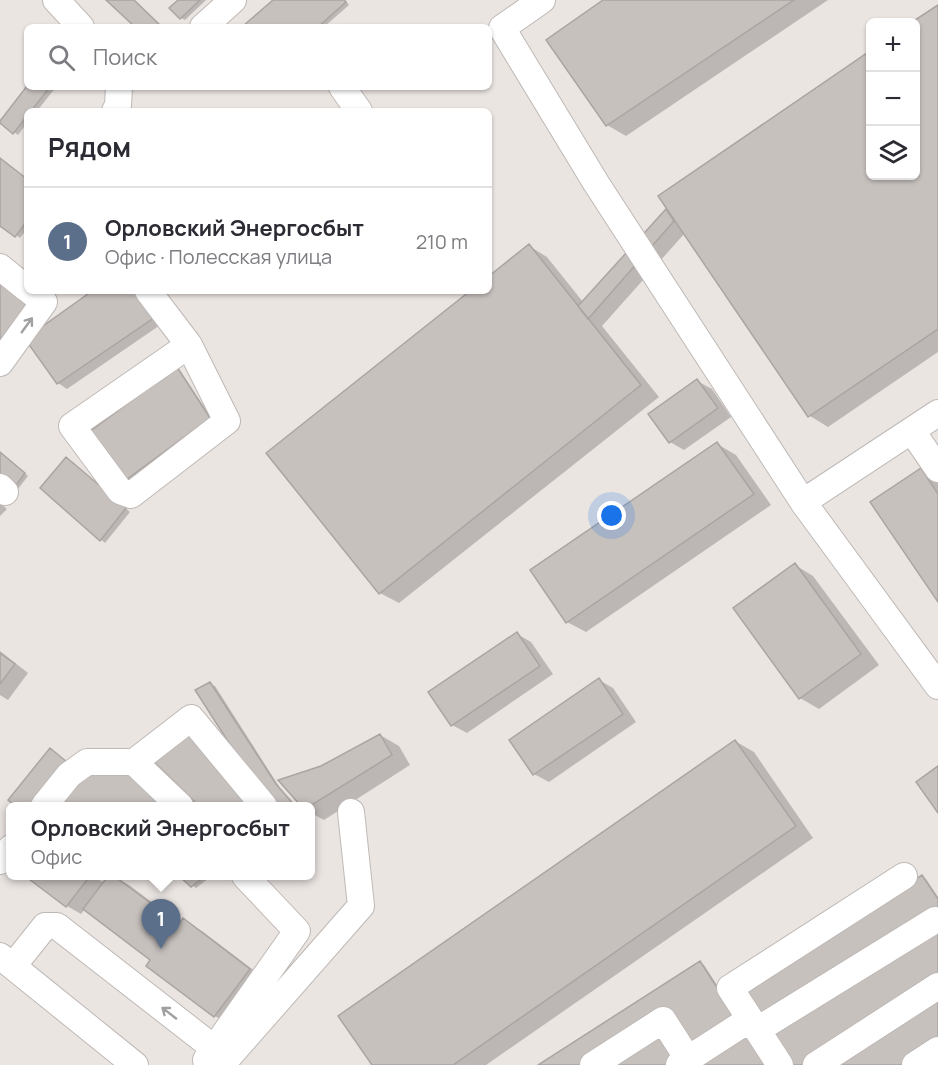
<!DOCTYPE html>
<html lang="ru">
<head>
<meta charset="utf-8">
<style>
  body { margin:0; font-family:Manrope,sans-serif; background:#f2f2f3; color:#2b2b33 }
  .controls { position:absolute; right:18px; top:18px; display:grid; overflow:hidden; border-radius:9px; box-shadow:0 2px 4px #0004 }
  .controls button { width:54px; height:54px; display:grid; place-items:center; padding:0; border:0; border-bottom:2px solid #e1e1e2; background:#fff; color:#2b2b33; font:30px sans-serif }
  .you { position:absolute; left:612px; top:516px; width:21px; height:21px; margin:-15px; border:4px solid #fff; border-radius:50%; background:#1a73e8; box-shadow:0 0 0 9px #1a73e833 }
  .badge { display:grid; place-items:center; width:39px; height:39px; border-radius:50%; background:#2563eb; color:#fff; font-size:20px; font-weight:700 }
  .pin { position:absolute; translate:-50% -50px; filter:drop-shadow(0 2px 3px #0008) }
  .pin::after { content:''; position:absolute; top:32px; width:21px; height:18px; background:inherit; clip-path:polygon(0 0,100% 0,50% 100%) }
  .popup { position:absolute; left:6px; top:802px; width:309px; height:78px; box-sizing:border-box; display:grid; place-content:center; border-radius:9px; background:#fff; filter:drop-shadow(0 2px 4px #0005); font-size:20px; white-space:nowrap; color:#7c7c81 }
  .popup b { font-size:22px; color:#2b2b33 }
  .popup::after { content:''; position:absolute; left:50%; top:100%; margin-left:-12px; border:12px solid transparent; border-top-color:#fff }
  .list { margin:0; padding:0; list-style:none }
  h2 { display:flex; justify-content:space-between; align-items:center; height:78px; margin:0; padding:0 24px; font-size:26px }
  h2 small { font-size:20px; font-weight:400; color:#7c7c81 }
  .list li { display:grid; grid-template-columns:39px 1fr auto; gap:18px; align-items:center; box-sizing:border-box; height:108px; padding:0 24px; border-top:2px solid #e1e1e2 }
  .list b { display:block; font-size:22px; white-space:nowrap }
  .list p { margin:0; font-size:20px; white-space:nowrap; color:#7c7c81 }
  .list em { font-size:20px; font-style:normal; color:#7c7c81 }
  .icon { flex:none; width:33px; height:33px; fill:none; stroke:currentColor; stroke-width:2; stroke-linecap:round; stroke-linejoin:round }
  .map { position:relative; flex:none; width:938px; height:1065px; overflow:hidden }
  .search { position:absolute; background:#fff; box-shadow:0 2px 4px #0004; left:24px; top:24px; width:468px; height:66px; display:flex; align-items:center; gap:15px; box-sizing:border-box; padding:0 21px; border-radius:9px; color:#7c7c81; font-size:22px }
  .panel { position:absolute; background:#fff; box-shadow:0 2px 4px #0004; left:24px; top:108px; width:468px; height:186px; border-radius:9px }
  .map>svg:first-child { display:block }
</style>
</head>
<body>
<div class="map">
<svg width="938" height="1065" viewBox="0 0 938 1065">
  <rect width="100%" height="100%" fill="#ebe5e2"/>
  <path fill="#0003" d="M180,0h26l-21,20 -4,-2z
    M276,0h69l4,5 -25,22h-78z
    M606,0h222l-202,136 -19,-11z
    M938,7v345l-110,75 -18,-11 -125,-183 -83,93 57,71 -260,206 -19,-10 92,-302h17v-13l40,-32 18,11 36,45 83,-91 5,3 -11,-17 210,-144v123h46l-1,-154z
    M28,87h28l-19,24h-10v12l-9,12 -4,-3z
    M0,159l27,20v50l-7,9 -20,-14z
    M95,291l71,30 -99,68 -9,-6z
    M177,369l4,3 32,48 -84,63 -39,-50z
    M697,381l15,8 19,28 -47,33 -14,-8z
    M717,444l19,11 35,50 -185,127 -19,-10z
    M0,452l28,24 -10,13 -4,-2z
    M70,461l60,51 -25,31 -63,-55z
    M921,470l17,10v119z
    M0,503l7,6 -7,7z
    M795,565l18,11 66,89 -60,44 -19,-11z
    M517,634l14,8 22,32 -86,59 -15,-8 -22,-32z
    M0,651l28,22 -20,27 -8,-5z
    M599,680l14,8 23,34 -87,60 -15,-8z
    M210,684l5,2 65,102 16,18h-20l-19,-21z
    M380,735l19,11 11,19 -86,55 -13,-7v-7h-8l-23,-25 41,-14z
    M735,741l19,11 59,86 -327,227h-112z
    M154,759l103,47h-56z
    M79,777l86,29h-107z
    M27,876h64l14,7 5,-7h3l16,9 52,39 2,-4 19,11 66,50 -35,46 -18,-11 -63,-56 -67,-51 -4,5 -14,-8z
    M181,876h31l-16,12z
    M922,876l4,3 12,18v19z
    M700,963l4,2 35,54 -153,46h-45z"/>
  <path fill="#c7c1be" stroke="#aaa4a2" stroke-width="1.5" d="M106,0h28l28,27h-27z
    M178,0h22l-20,19 -11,-11z
    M273,0h71l2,2 -28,25h-74l-1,-1z
    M603,0h191l-188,126 -60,-86z
    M938,5v324l-130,88 -150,-221 212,-145v125h46v-154h-4z
    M27,86l23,1 -19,24h-4v5l-14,18 -13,-11v-2z
    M0,158l27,21v42l-12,16 -15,-11z
    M666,209l8,12 -86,98 -10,-13z
    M529,244l112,141 -262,209 -113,-141 204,-162h19v-15z
    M0,282l28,21 -28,37z
    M92,291h49l17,24 -101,69 -32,-45z
    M177,367l33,51 -87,64 -35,-49z
    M697,379l21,29 -49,35 -21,-29z
    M717,442l37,52 -188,129 -36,-53z
    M0,452l25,21 -11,15 -14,-11z
    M66,457l60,51 -26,33 -60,-53z
    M921,468l17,26v108l-68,-100z
    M795,563l66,91 -62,45 -66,-91z
    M517,632l23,34 -89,60 -23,-34z
    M0,653l15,11 -15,20z
    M599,678l24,36 -90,61 -24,-35z
    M210,682l66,102 19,22h-21l-18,-21 -61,-95z
    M185,732l72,74h-58l-48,-47z
    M380,734l12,21 -82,51h-9l-23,-26 43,-14z
    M735,740l61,86 -343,239h-81l-34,-49z
    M50,748l17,14 -37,44h-14l-8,-6z
    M97,765l32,6 36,35h-109z
    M938,766v47l-22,-31z
    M922,875l16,24v13l-176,110 -21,-33z
    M25,876h65l-24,31z
    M108,876h6l65,48 4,-6 67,51 -36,48 -68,-51 4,-6 -67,-51z
    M179,876h26l-14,11z
    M938,925v53l-133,87h-13l-21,-31z
    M700,961l36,56 -47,30 -24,-37 -86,55h-41z
    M938,997v44l-38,24h-65z
    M659,1030l19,28 -10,7h-61z
    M749,1033l21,32h-70z"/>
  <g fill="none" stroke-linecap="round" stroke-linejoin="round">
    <g stroke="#bfb9b6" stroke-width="28">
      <path id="minor" d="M56,0l25,27
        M542,0l-40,28 94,155 207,319
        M203,27l30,-27
        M342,87l17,24
        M115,111l3,-6 1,-18
        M0,267l27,22
        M148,291l41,54 -117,81 48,65 11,4 96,-74 -38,-76
        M0,363l44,-61 -14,-11
        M938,413l-135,89 135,184
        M912,431l26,38
        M0,487l5,5
        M134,762l57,-44 73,88
        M44,806l25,-31 18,-13h47l46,44
        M0,861l11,-13
        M0,956l135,109
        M13,966l32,-40h12l158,123
        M757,1030l178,-110
        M208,1057l16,5 137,-156 -10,-94
        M206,1060l91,-129 -52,-55
        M593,1065l70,-45 25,39
        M679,1065l71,-46
        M780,1065l-50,-77 174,-112
        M816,1065l122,-79
        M915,1065l23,-15"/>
    </g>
    <use href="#minor" stroke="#fff" stroke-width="26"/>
  </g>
  <defs><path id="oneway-shaft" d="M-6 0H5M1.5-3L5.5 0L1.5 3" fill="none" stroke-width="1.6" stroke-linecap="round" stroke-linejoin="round" transform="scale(1.5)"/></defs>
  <g stroke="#a1a0a0">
    <use href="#oneway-shaft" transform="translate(27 325) rotate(-54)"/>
    <use href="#oneway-shaft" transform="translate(169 1013) rotate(-142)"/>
  </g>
</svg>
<div class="controls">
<button>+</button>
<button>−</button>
<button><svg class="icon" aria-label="layers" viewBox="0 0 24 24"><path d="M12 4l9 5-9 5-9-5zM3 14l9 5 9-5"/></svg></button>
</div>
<div class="you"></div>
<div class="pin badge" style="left:161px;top:949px;background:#5c6f8a">1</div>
<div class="popup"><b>Орловский Энергосбыт</b>Офис</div>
<div class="search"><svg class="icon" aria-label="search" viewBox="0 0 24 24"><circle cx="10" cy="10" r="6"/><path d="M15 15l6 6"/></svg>Поиск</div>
<section class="panel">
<h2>Рядом<small></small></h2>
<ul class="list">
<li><span class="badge" style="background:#5c6f8a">1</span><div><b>Орловский Энергосбыт</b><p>Офис · Полесская улица</p></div><em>210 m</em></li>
</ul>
</section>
</div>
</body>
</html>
